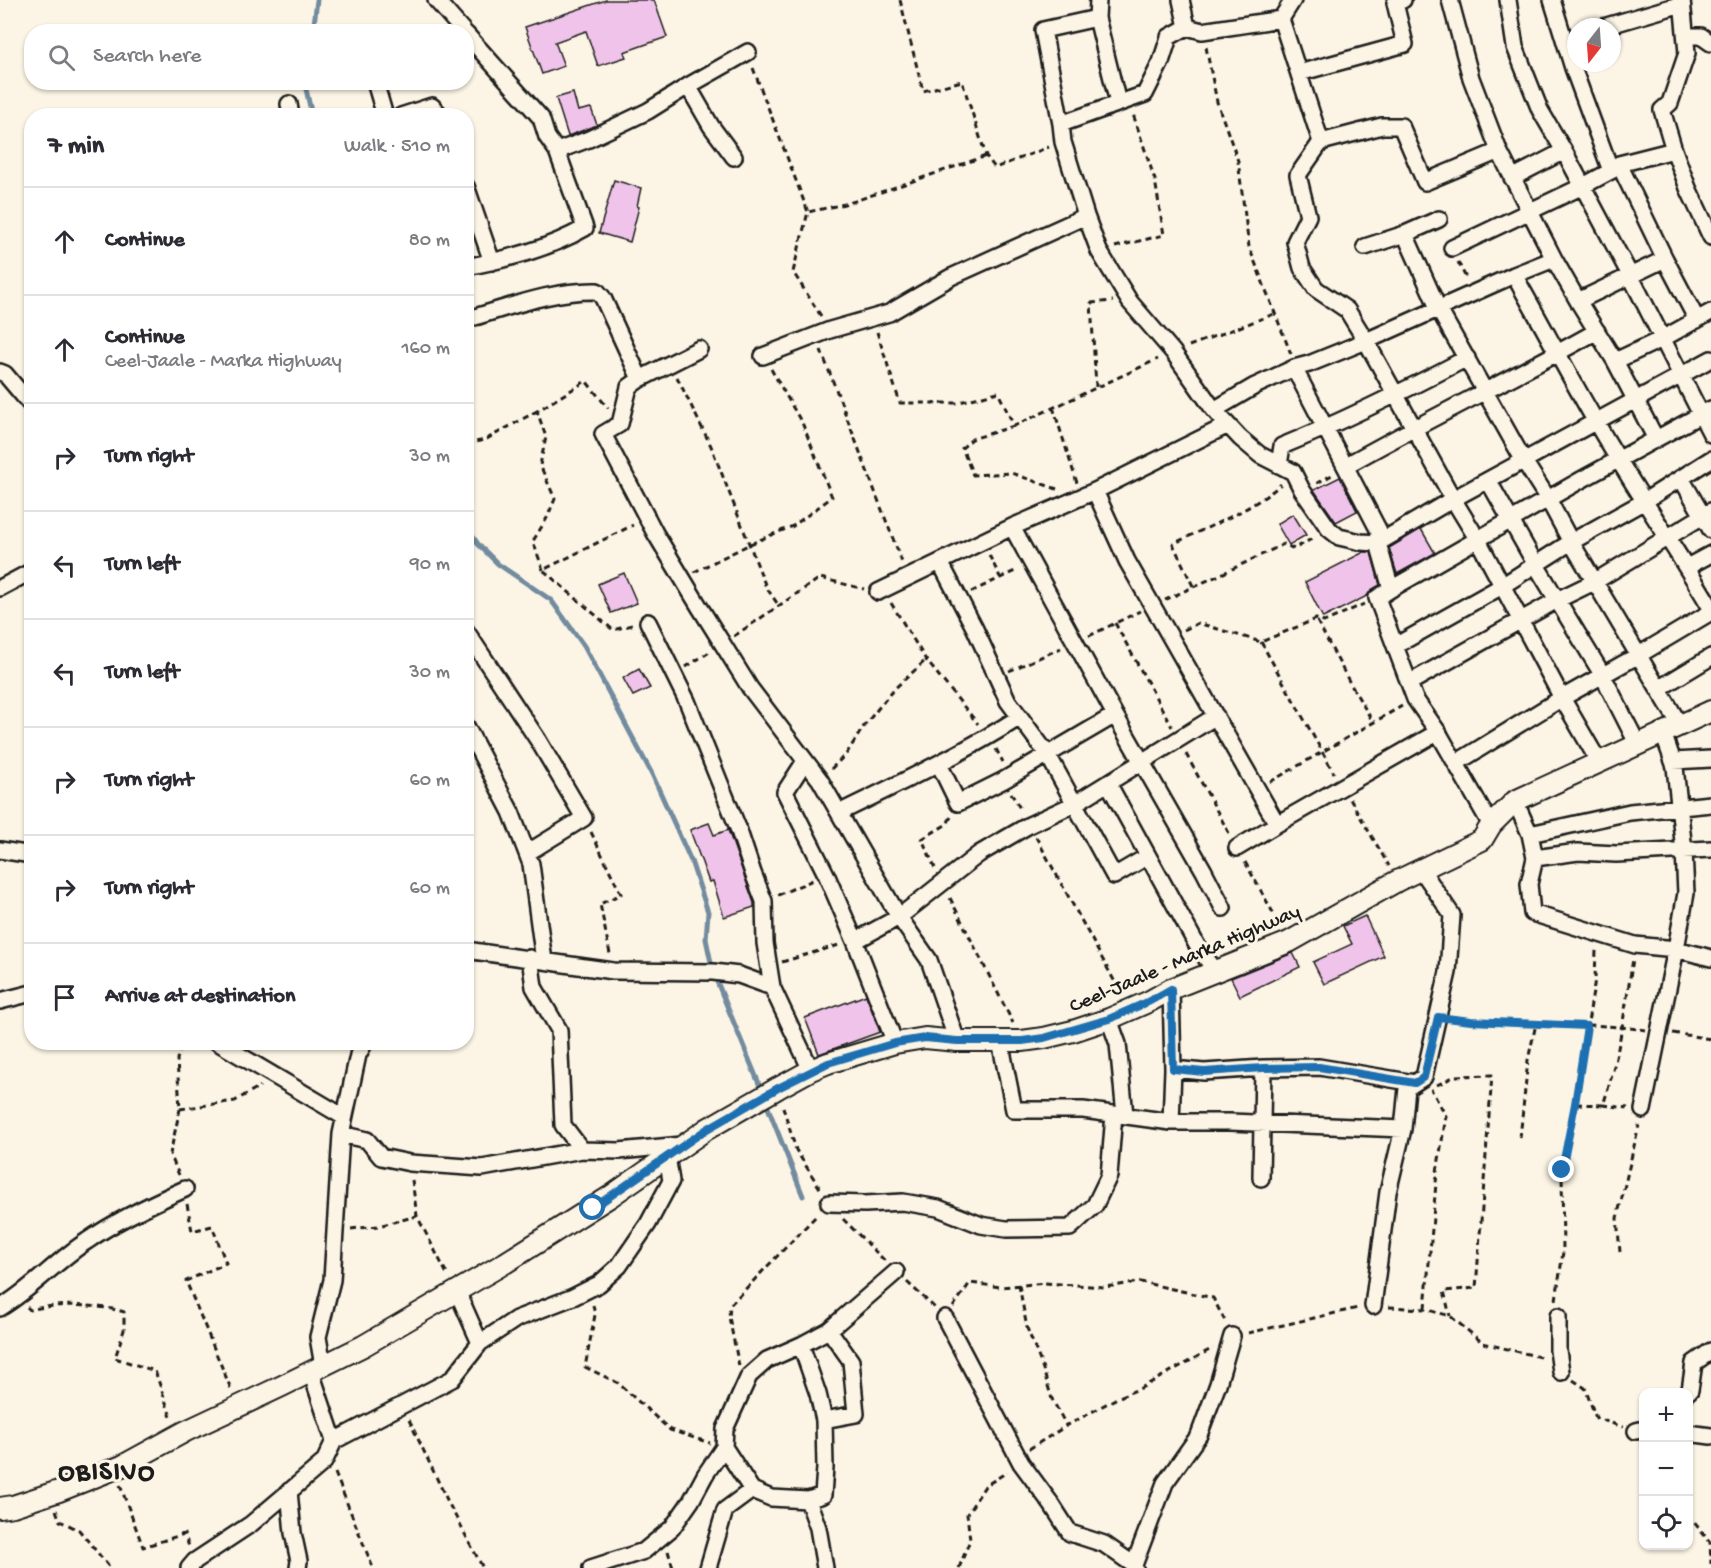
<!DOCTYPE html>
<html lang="en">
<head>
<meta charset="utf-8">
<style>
  body { margin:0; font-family:"Gochi Hand",sans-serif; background:#f2f2f3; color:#2b2b33 }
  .controls { position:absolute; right:18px; bottom:18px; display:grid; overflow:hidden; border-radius:12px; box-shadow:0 2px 4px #0004 }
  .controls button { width:54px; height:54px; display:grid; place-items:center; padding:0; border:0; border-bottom:2px solid #e1e1e2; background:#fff; color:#2b2b33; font:30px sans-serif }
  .compass { position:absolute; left:1567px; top:18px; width:54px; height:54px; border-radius:50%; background:#fff; box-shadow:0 2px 4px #0004; rotate:197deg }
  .stop { position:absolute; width:18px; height:18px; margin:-14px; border:4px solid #1f6fb2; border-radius:50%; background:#fff }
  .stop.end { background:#1f6fb2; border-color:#fff; box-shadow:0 2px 6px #0008 }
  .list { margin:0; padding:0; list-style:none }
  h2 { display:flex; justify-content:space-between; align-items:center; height:78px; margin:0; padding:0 24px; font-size:26px }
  h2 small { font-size:20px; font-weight:400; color:#7c7c81 }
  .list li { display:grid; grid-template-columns:39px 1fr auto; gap:18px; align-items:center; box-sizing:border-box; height:108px; padding:0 24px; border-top:2px solid #e1e1e2 }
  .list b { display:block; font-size:22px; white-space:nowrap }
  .list p { margin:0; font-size:20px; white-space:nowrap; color:#7c7c81 }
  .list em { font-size:20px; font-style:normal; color:#7c7c81 }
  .icon { flex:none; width:33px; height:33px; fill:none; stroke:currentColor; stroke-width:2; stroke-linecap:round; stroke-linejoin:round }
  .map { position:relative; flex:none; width:1711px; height:1568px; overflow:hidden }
  .search { position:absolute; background:#fff; box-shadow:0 2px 4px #0004; left:24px; top:24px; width:450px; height:66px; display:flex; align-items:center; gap:15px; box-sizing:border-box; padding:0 21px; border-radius:24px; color:#7c7c81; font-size:22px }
  .panel { position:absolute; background:#fff; box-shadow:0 2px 4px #0004; left:24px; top:108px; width:450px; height:942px; border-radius:24px }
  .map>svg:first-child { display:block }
</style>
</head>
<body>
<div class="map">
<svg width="1711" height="1568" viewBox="0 0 1711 1568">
  <rect width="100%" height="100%" fill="#fcf5e5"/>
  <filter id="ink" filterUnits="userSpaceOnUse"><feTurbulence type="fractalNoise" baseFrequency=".0167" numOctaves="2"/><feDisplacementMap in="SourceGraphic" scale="12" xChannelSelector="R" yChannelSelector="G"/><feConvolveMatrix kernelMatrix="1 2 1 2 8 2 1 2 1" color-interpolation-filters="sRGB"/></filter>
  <g filter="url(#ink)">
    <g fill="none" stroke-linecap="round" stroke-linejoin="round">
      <path stroke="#728b9f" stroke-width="5" d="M313,32l4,-32
        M307,82l-1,7 6,27
        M466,527l12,17 20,20 53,36 33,46 68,128 39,87 17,51 -2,27 7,33 49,119
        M765,1100l38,96"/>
    </g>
    <path fill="#f0c4ea" stroke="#1c1c1c" stroke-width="1.5" d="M606,0h48l13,37 -43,15 2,5 -28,9 -12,-35 -31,11 9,24 -22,8 -17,-47z
      M573,93l5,18 13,-3 6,17 -29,11 -12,-38z
      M614,180l27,8 -4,18 2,1 -9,35 -31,-9z
      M1340,477l17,34 -21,11 -22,-32z
      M1293,514l13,21 -17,10 -12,-21z
      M1421,529l14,24 -38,21 -8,-26z
      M1364,552h7l9,33 -9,5 -4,6 -44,22 -18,-36z
      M624,573l13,30 -26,10 -13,-29z
      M639,669l11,19 -17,8 -10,-18z
      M709,823l5,12 14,-5 26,73v4l-30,10 -11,-36 -4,1 -19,-52z
      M1365,916l19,40 -60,28 -11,-22 39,-18 -9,-18z
      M1293,953l7,14 -60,29 -9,-18z
      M866,995l14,37 -61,22 -14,-36z"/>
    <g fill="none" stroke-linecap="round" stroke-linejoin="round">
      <g stroke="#1c1c1c" stroke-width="20">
        <path id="minor" d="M436,0l28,32
          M1181,0l6,27 15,4 79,-12
          M1450,0l21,78 28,73 55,108 -40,16c28,49 54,99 82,147 36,63 78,123 115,186
          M1508,0l7,47 25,63 24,41 66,124 81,159
          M1552,0l21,68 38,103
          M1682,0l5,53 -17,50 -8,7 12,40 14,38 23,49
          M1097,18l1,-18
          M1281,19l40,123
          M1281,19l12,-19
          M1603,27l79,-23
          M466,34l75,84 6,19 10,14 28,77c-37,21 -77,31 -119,39
          M1686,36h15l10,7
          M1299,73l106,-29 -10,-41 8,-3
          M375,82l10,34
          M688,86l23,40 23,31
          M1118,103l-21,-85 -54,12 18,94 2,18 23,74 13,35 31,51 43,50 41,58 26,28 20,17 33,17 9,18 27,39 10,8 22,5 17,1 75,-44 258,-140
          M289,104l2,12
          M401,116l31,-10 9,10
          M1061,124l84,-30 16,-32 8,-25 18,-10
          M1674,150l-55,14 46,95 32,61
          M557,151l32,-12 59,-28 40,-25 60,-34
          M1499,151l-74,31 -24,-56h-19l-61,16 -23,33 10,41 -13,26 7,26 14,21 31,21 19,31 87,158 25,41 84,158 37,64
          M1512,178l52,-27
          M466,186l26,76
          M1405,234l33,74 86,153 24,38 23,43 109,183
          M1365,247l40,-13 34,-15
          M1452,248l131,-62 28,-15 8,-7
          M1554,259l24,42 37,60 41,78
          M1578,301l87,-42
          M475,317c40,-12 80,-27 122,-26l6,7 37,81
          M699,349l-59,30 -11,8 -9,37 -17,10 52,99 44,73 51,82 70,92 79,137 30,43 28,81
          M763,356l67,-26 59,-17 62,-36 135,-61
          M1615,361l47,-22 49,-27
          M1294,368l85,163 -1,12 13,46 -14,9 38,101 23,33 53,93
          M0,372l5,2 27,32
          M1214,410l41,-24 39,-18 15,-4 57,-23 148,-66
          M1279,465l3,-19c64,-26 124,-56 185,-88
          M1345,466c83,-47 169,-88 252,-135
          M1681,478l30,52
          M1488,480l48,85 66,109 36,71
          M1095,491l32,70 150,263
          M1012,527l103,188 89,156 19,37
          M940,562l35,67 33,72 40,54 66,121 34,-20
          M1687,567l24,-13
          M0,588l32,-17
          M1391,589l190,-109 130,-71
          M878,592l134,-65 83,-36 133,-66
          M648,622l39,79 51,127 15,45 11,28 1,42 7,44 39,83
          M466,631l72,109 46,78 -57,35
          M1395,646l107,-60 69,-44 72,-40 68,-43
          M1409,683l148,-83 37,-18 117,-71
          M1658,689l53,-32
          M466,726l45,86 20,52 13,97
          M805,761l-20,31 41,82 29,67 40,102
          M1673,761l38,-2
          M1456,763l106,-65 75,-42 74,-44
          M939,764l19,39 46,-23 111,-65
          M1108,783l91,166 16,21
          M1515,801l15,33 5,24 -6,26 3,29 103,32 41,4 35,9
          M839,813c61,-30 123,-59 181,-96
          M1530,834l100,-22 81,-8
          M1237,848l40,-24 161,-92
          M0,850l32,5
          M1535,858l43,-6 38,2 95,-5
          M855,941l44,-24 80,-63 50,-29 45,-21 142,-88
          M466,950l147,21 100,1 26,3 33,12
          M530,958l4,29 25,43 4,95 19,25 37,1 63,-6
          M0,1001l32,-8
          M1109,1019l9,25 7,71
          M1000,1041l14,69h69l88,12h59l173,7
          M217,1042l127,75
          M1173,1069l31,3 59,-4 56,-1 96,16
          M1643,1110l33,-161 10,-56 -2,-42 -9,-84 -12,-34
          M1171,1122l2,-53 -2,-80
          M341,1134l26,6 14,17 29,6 72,5 100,-18
          M1261,1178l2,-110
          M829,1203l36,1 38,-2 35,6 43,17 25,4 64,-1 25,-23 14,-29 5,-62
          M457,1291l23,52
          M1373,1306l15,-114 15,-63 4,-41 17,-11 24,-105 4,-57 -31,-46
          M0,1308c32,-19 56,-47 87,-67 30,-21 64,-37 98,-52
          M1558,1316v34l3,22
          M945,1318l76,145 31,42 18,28 34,11 30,21 1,3
          M801,1345l17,49 6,26
          M323,1366l-5,-29 14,-57 9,-146 17,-79 7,-13
          M1688,1392l2,-2 4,-27 17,-12
          M1636,1431l8,-2
          M1688,1433l23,3
          M334,1441l118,-62 28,-36 36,-24 57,-22 26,-13 20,-18 29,-42 23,-43 -4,-25
          M724,1447l28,43 19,8 37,2 10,28 7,40
          M289,1491l4,42 6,28 -1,7
          M808,1500l15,-5 2,-27 -1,-48 32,-6 -5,-53 -22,-31
          M1134,1565l31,-82 34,-48 19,-51 14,-48
          M189,1568l6,-7 56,-37 73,-62 10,-21 -23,-69
          M591,1568l53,-17 28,-23 19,-27 14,-26 19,-28 1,-18 24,-53 18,-16 34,-15 28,-15 67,-58
          M708,1568l17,-58 27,-20"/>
      </g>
      <g stroke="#1c1c1c" stroke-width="24">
        <path id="tertiary" d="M0,1508l13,-2 46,-15 63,-25 64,-35 96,-45 81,-40 142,-83 106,-67 96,-67 71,-41 33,-18 17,-7 67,-20 30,-5 32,3h65l22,-3 29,-7 36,-12 41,-18 21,-12 118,-47 108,-61 85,-41 9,-15 24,-24 196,-90"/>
      </g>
      <path stroke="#1c1c1c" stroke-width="3" stroke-dasharray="6 4.5" stroke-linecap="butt" d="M900,0l23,91 39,-10 24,75 9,12 54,-21
        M1206,47l11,55 21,59 11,86 42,107
        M753,68l55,144
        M1115,247l49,-12 -9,-55 -22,-66
        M1458,262l9,18
        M821,316l-28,-44 15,-60 41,-9 137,-47
        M877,332l23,71h56l42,-11 16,34 144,-67
        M1189,346l85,-32
        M821,350l82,215
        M677,377l34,69 55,141 13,19
        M1096,387l-5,-84 22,-2
        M1053,407l24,76
        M1014,426l-42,13 -10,9 11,27 38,-2 46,16
        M466,444l19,-4 52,-29
        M1317,483l15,-8
        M989,555l11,22
        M543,570l-10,-29 14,-23 8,-19 -15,-34 6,-28 -9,-26 49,-30 22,27
        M694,572l56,-28 43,-18 39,-29 -29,-72 -32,-56
        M1193,586l-20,-42c36,-18 78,-33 108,-60
        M971,592l46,-22
        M1165,600l63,-29 56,-27 10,5 21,-12
        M891,603l35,57 52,64
        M1317,621l34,64 22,37
        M1115,623l57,104
        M632,625l-19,5 -70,-60 90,-45
        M1184,630l14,-7 63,19 55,-23 8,3 40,-18
        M734,636l86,-58 44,11
        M1089,636l51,-25
        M1261,642l73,131
        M686,667l25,-16
        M1009,671l52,-23
        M996,749l7,13
        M1186,754l44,81
        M831,769l16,-16 17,-27 29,-36 33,-30
        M1270,782l132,-76
        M1011,793l10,17
        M1350,799l39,67
        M591,832l30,62 -21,10 10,50
        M1036,837l86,158
        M1245,862l36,65
        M935,868l-13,-29 25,-15 5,-9
        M778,895l35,-15
        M950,898l63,125
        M782,962l57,-17
        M1452,1019c64,7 129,2 194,11
        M1673,1033l38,6
        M1437,1085l18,-9 37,-1 -16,213 -32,3 6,25
        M1576,1104l27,1c16,-47 22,-97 30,-146
        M1603,1105l25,3
        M783,1107l13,43 25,40
        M180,1109l55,-8 25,-15
        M1520,1138l8,-78 8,-36
        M179,1175l-9,-21 10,-45 -3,-50 6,-17
        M412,1180l5,36 31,60
        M187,1204l5,27 20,-5 14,37 -40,18 45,108
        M843,1219l42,42
        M351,1229l27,-3 39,-10
        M1620,1252l-3,-34 22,-93
        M907,1282l28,26
        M1019,1285l8,43 15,38 10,33 14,26
        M1556,1300l7,-48 -1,-82 13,-66 20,-125 1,-29
        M593,1305l2,10 -10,52 33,16 52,47 40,13
        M27,1307l3,3c28,-7 66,-6 94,2v18l-9,28 40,13 17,49
        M953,1307l17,-24 31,4 44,-4 60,4 36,-5 72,16 13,25
        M1389,1307l36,2 25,7 33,27 57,14 3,2
        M1425,1308l12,-136 9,-56 -15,-27
        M1248,1333l110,-25
        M739,1366l-10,-49 1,-12 88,-91
        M1573,1380l12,8 11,30 27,9
        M409,1420l41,86 33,62
        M1029,1449l37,-23 51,-28 24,-10 72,-40
        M335,1473l38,95
        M120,1485l23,62 41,-13 5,12
        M56,1510l4,11 19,9 31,38
        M1688,1515l22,27 1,22
        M668,1551l5,17
        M959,1568l11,-28 -3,-26 18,-28 22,-14"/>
      <use href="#minor" stroke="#fcf5e5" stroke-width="15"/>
      <use href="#tertiary" stroke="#fcf5e5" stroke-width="20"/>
    </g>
  </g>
  <g fill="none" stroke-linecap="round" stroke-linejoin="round" filter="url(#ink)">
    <path stroke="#1f6fb2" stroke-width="8" d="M593,1208l114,-79 71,-41 50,-25 67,-20 30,-5 32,3h65l22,-3 65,-19 41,-18 21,-12 2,80 31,3 59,-4 56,-1 96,16 9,-6 14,-60 33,4 116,5 -12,78 -13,66"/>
  </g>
  <g text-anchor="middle" stroke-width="6" stroke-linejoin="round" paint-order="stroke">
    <g font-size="21" fill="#1c1c1c" stroke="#fcf5e5">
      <text transform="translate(1184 957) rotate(-23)" y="7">Ceel-Jaale - Marka Highway</text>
    </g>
    <g font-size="27" font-weight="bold" letter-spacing="1.5" fill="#1c1c1c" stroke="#fcf5e5">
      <text x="107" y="1479">OBISIVO</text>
    </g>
  </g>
</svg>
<div class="controls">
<button>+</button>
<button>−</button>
<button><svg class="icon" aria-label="locate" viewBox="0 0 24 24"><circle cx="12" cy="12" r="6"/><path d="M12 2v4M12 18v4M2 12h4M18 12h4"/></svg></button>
</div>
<svg class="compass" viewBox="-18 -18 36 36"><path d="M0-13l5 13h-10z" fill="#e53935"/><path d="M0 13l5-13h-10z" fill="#7c7c81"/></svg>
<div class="stop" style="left:593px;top:1208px"></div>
<div class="stop end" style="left:1562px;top:1170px"></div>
<div class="search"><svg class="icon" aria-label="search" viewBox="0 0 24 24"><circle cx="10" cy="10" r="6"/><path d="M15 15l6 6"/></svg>Search here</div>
<section class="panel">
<h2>7 min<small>Walk · 510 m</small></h2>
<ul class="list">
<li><svg class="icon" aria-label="ahead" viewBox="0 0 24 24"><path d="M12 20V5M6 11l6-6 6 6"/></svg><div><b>Continue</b></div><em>80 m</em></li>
<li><svg class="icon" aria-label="ahead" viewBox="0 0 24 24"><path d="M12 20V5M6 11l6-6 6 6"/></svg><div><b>Continue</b><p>Ceel-Jaale - Marka Highway</p></div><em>160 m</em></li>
<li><svg class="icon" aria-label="right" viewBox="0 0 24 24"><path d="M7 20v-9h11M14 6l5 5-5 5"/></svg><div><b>Turn right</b></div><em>30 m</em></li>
<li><svg class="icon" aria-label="left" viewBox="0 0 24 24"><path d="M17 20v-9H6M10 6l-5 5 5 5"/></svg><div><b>Turn left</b></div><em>90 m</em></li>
<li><svg class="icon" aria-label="left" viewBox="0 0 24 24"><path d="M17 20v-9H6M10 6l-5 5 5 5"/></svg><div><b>Turn left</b></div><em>30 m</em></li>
<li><svg class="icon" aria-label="right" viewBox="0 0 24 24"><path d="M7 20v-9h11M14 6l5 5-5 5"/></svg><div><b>Turn right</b></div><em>60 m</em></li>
<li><svg class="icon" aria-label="right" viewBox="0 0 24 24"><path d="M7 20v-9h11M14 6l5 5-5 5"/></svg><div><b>Turn right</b></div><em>60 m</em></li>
<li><svg class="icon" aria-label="arrive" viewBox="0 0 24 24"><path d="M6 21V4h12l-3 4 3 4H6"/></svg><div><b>Arrive at destination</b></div></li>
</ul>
</section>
</div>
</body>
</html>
